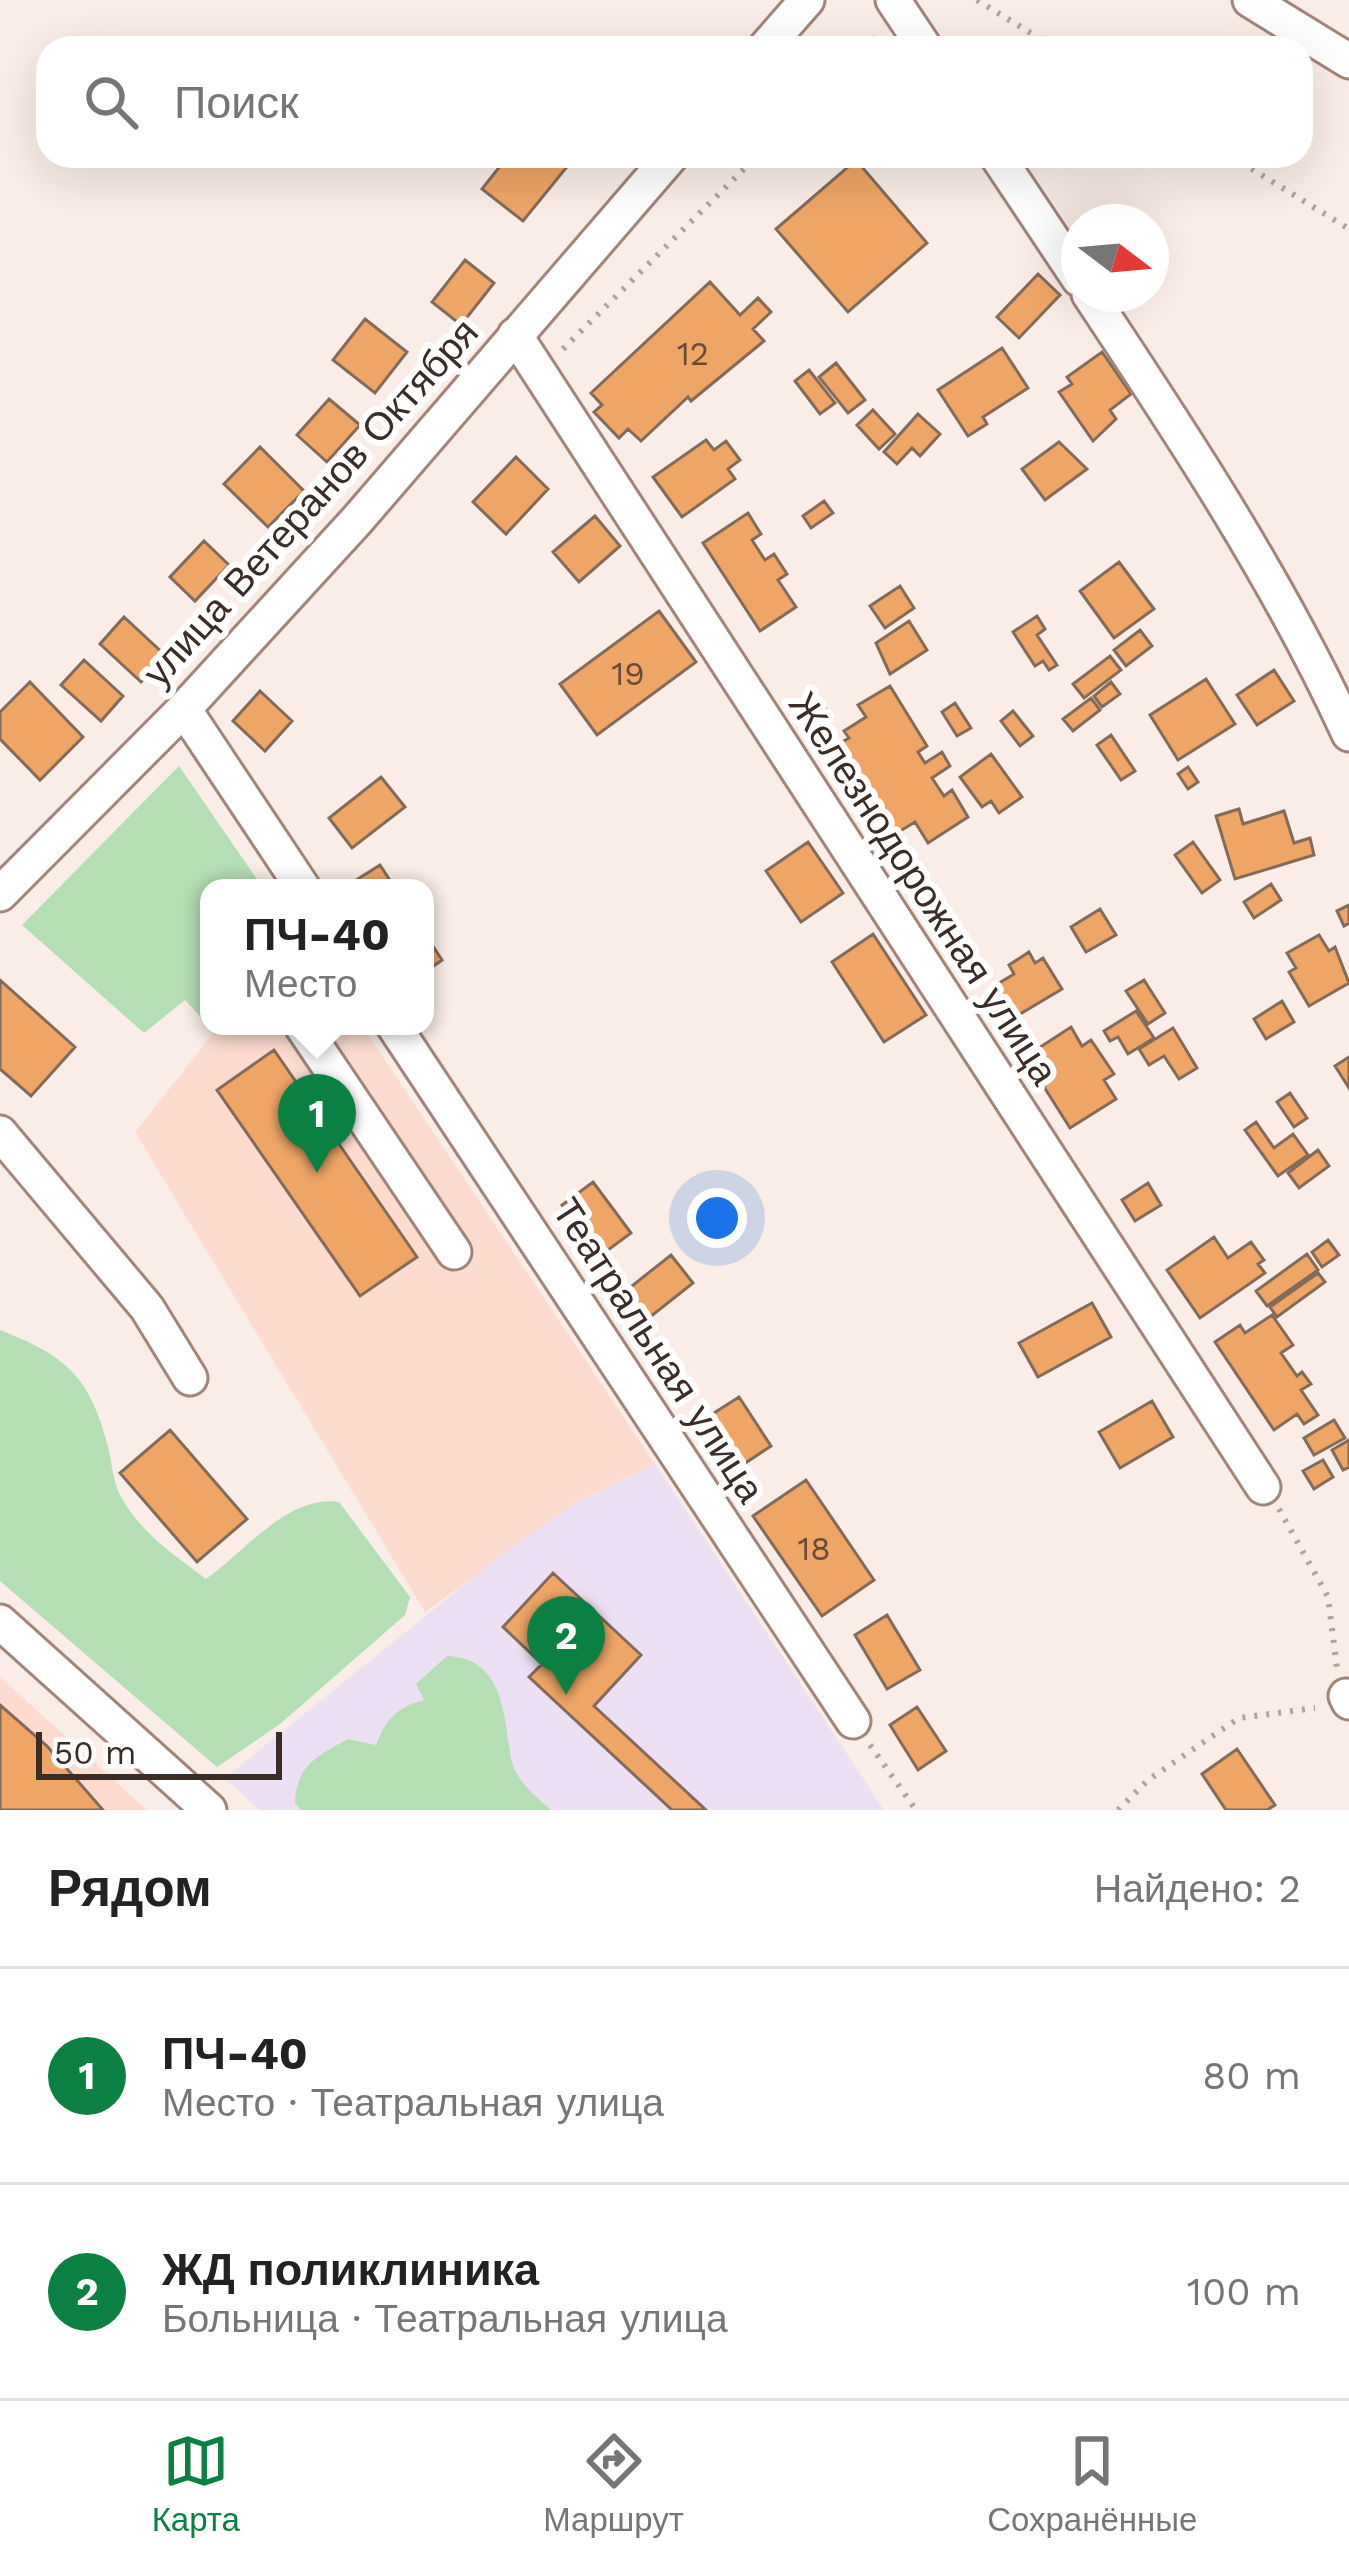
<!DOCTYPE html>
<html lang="ru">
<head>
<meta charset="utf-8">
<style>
  body { margin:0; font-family:"Work Sans",sans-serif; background:#f6f6f6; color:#222 }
  .compass { position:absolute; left:1061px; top:204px; width:108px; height:108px; border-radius:50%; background:#fff; box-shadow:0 12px 48px #0002; rotate:106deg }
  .scale { position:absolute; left:36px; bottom:30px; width:246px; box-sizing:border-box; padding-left:12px; border:6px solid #3a2d28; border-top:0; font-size:33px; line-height:42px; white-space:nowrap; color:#3a2d28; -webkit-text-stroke:9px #fff; paint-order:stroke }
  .you { position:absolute; left:717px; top:1218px; width:42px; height:42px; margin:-30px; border:9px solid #fff; border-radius:50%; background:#1a73e8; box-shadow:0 0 0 18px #1a73e833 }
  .badge { display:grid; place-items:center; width:78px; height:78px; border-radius:50%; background:#0b8043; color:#fff; font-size:39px; font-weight:700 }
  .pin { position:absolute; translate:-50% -99px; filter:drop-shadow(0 3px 6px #0008) }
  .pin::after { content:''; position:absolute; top:63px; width:42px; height:36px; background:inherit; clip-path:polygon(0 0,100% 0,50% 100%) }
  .popup { position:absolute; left:200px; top:879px; width:234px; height:156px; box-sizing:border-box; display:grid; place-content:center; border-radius:24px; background:#fff; filter:drop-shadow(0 3px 9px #0005); font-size:39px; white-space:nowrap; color:#767676 }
  .popup b { font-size:45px; color:#222 }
  .popup::after { content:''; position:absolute; left:50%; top:100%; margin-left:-24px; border:24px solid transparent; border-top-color:#fff }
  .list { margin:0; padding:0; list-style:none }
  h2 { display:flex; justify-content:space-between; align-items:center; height:156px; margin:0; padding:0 48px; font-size:51px }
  h2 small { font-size:39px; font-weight:400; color:#767676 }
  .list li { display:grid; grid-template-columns:78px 1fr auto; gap:36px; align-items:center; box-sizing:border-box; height:216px; padding:0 48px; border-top:3px solid #e0e0e0 }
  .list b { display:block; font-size:45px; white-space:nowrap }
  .list p { margin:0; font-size:39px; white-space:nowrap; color:#767676 }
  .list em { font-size:39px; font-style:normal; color:#767676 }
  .icon { flex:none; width:66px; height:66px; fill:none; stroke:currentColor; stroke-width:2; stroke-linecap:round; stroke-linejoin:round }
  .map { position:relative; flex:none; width:1349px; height:1810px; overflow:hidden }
  .search { position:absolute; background:#fff; box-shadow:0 12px 48px #0002; left:36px; right:36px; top:36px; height:132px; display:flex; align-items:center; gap:30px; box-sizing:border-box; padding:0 42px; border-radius:36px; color:#767676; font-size:45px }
  .sheet { height:588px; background:#fff }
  nav { display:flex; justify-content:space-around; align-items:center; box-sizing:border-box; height:168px; border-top:3px solid #e0e0e0; background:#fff; font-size:33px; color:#767676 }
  nav a { display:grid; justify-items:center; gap:6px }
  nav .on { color:#0b8043 }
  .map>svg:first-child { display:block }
</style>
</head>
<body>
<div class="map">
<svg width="1349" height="1810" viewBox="0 0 1349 1810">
  <rect width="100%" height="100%" fill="#faede7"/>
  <path fill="#fddccf" d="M219,1026h143l293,438 -79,39 -151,109 -290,-480z
    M0,1677l147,133h-147z"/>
  <path fill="#eee0f4" d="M655,1464l229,346h-625l-34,-32 282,-228 69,-47z"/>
  <path fill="#b4deb3" d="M179,766l84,122h-54v138l-24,-26 -41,33 -122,-108z
    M0,1330c64,25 89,45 107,113 5,17 5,38 14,54 20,36 53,58 85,82 39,-27 82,-85 133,-77l71,95 -5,18 -125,109 -63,43 -217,-186z
    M447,1656c57,2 57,60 64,102 4,23 25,38 40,52h-250l-6,-7c1,-37 23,-48 53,-64l28,6c10,-26 21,-38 48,-45l-8,-16z"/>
  <path fill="#efa566" stroke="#836b59" stroke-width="3" d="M508,156h43l15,12 -43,53 -41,-32z
    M856,160l71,83 -79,69 -72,-83z
    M465,260l29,23 -33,42 -29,-23z
    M1038,274l22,21 -41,43 -22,-21z
    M710,282l30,33 18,-17 13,14 -18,17 11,12 -73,60 -3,-4 -47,44 -13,-12 -9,9 -25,-26 8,-7 -11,-12z
    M365,319l42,33 -32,41 -42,-33z
    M1002,348l26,40 -45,29 4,7 -19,12 -30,-46z
    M1102,352l29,42 -21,16 6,9 -23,22 -34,-49 13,-8 -5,-7z
    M836,363l29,37 -17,13 -29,-36z
    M809,370l26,33 -15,11 -25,-33z
    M329,399l31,26 -33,37 -30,-27z
    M873,410l22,24 -16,15 -22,-24z
    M918,414l22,20 -20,22 -8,-8 -15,16 -13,-12z
    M706,440l8,10 12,-9 14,19 -12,9 7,10 -53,38 -29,-40z
    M1059,442l28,27 -42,31 -23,-31z
    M260,447l44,44 -36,36 -44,-43z
    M516,457l32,32 -42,45 -33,-32z
    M824,501l9,12 -22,15 -8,-12z
    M748,513l13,21 -9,6 13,20 9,-6 13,20 -9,6 18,27 -36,24 -57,-88z
    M595,516l25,30 -41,36 -26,-30z
    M204,541l25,24 -34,36 -25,-24z
    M1119,562l35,47 -40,29 -34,-47z
    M900,586l14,22 -29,20 -15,-22z
    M659,611l37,51 -99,73 -37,-51z
    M1037,616l8,13 -8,6 20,30 -8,5 -6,-9 -8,5 -22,-34z
    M124,617l42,39 -25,26 -41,-38z
    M909,621l18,29 -37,24 -14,-31z
    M1140,630l12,16 -26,20 -12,-16z
    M1110,656l11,14 -37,28 -11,-14z
    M84,660l39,36 -22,25 -40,-36z
    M1274,670l20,31 -37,24 -20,-30z
    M1206,679l29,45 -57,36 -28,-45z
    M30,682l53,55 -43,43 -40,-41v-27z
    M1111,682l9,12 -18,13 -8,-11z
    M890,686l37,60 -9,6 7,11 17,-11 8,14 -18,12 12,18 8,-6 16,27 -40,26 -13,-21 -23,14 -57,-90 14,-8 -5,-7 22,-14 -8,-12z
    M260,691l32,30 -27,30 -32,-30z
    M1091,698l9,12 -27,21 -10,-12z
    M819,700l14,19 -13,9 -14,-19z
    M955,703l16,25 -14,8 -15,-24z
    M1013,711l20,25 -13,10 -19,-25z
    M1111,735l24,36 -14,9 -24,-35z
    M991,754l31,43 -23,16 -8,-12 -9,6 -22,-30z
    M1188,767l10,15 -10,7 -10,-15z
    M381,777l24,30 -53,41 -23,-30z
    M1239,809l4,15 41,-13 10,32 16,-5 4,17 -79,24 -19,-63z
    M808,842l35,51 -42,29 -35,-51z
    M1193,842l27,38 -18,13 -27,-38z
    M380,865l15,23h-42l-3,-4z
    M1271,884l10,16 -27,18 -10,-16z
    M1349,905v18l-5,3 -7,-15z
    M1100,909l16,26 -30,17 -15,-25z
    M425,934l17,26 -17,12z
    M873,934l53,81 -42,27 -52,-80z
    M1319,935l10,16 6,-4 14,36 -40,23 -20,-34 7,-4 -9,-15z
    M1029,952l6,11 8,-5 19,31 -52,31 -19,-32 23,-14 -5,-9z
    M0,980l75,67 -44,49 -31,-27z
    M1144,980l21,33 -17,11 -22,-33z
    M1282,1001l12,21 -28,17 -12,-20z
    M1136,1011l18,27 -26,16 -10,-17 -8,4 -6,-10z
    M1071,1027l11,19 9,-6 23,34 -10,6 12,19 -46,29 -45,-71z
    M1173,1028l24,40 -18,11 -15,-23 -15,9 -10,-16z
    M274,1050l143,207 -57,39 -143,-206z
    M1349,1057v31l-14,-22z
    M1290,1093l17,25 -13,9 -17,-25z
    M1256,1122l18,26 19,-14 15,21 -30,21 -33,-46z
    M1318,1150l11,16 -30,22 -11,-15z
    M593,1182l38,51 -31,23 -38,-51z
    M1148,1183l13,22 -26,16 -13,-21z
    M1214,1237l14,21 23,-16 13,18 -6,4 7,9 -65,45 -33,-48z
    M1328,1240l11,15 -17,12 -10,-15z
    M1307,1254l11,16 -51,36 -11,-15z
    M671,1255l22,28 -58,46 -22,-28z
    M1318,1273l7,9 -48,35 -7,-10z
    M1092,1303l19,34 -73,40 -19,-34z
    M1272,1315l21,30 -12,8 16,23 5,-4 9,12 -10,6 17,25 -14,9 -7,-10 -23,16 -59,-88 25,-17 5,8z
    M739,1397l32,49 -36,24 -32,-50z
    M1152,1401l21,36 -53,31 -21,-36z
    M1334,1420l11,18 -31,17 -10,-17z
    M170,1430l77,89 -50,43 -77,-89z
    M1349,1440v27l-6,3 -11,-20z
    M1323,1460l10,17 -19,12 -11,-18z
    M806,1480l68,100 -52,36 -69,-100z
    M553,1573l88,82 -47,51 112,104h-34l-143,-133 13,-13 -39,-37z
    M887,1615l33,55 -33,19 -32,-54z
    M0,1705l47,41 56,64h-103z
    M917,1707l29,44 -28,19 -28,-45z
    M1237,1749l38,56 -8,5h-41l-24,-36z"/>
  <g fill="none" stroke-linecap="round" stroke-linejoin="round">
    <g stroke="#a38479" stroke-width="39">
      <path id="minor" d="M893,0l32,48
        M1250,0l99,61
        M765,48l42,-48
        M997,156l82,123
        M1089,294c93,140 190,287 260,440
        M515,335l748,1152
        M184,709l119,179
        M0,894l184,-185 174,-190 313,-363
        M302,1026l152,226
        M394,1026l459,695
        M0,1133l147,175 43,70
        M0,1622l209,188
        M1346,1696l3,6"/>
    </g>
    <path stroke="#b0a39e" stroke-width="6" stroke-dasharray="3 9" stroke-linecap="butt" d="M977,0l78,48
      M864,48l14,-14
      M1231,156l118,73
      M563,349l194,-193
      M1279,1509l49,88 9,71
      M870,1745l46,65
      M1118,1810l30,-30 91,-62 76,-10"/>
    <use href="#minor" stroke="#fff" stroke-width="33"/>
  </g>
  <g text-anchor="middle" stroke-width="12" stroke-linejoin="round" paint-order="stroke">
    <g font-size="33" fill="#674b38">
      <text x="693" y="365">12</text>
      <text x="628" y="685">19</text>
      <text x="814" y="1560">18</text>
    </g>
    <g font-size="39" fill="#3a2d28" stroke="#fff">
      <text transform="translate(310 502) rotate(-48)" y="14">улица Ветеранов Октября</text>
      <text transform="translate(924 888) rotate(57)" y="14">Железнодорожная улица</text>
      <text transform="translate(659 1350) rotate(57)" y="14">Театральная улица</text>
    </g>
  </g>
</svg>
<svg class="compass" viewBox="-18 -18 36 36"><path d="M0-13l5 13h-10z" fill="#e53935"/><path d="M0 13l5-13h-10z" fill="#767676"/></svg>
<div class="scale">50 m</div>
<div class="you"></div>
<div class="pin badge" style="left:317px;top:1173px">1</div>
<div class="popup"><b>ПЧ-40</b>Место</div>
<div class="pin badge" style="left:566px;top:1695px">2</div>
<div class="search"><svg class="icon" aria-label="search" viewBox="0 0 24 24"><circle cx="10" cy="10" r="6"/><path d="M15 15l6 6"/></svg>Поиск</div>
</div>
<section class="sheet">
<h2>Рядом<small>Найдено: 2</small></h2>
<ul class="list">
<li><span class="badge">1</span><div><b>ПЧ-40</b><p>Место · Театральная улица</p></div><em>80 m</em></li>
<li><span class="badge">2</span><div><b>ЖД поликлиника</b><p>Больница · Театральная улица</p></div><em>100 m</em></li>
</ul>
</section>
<nav>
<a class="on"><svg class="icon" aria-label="map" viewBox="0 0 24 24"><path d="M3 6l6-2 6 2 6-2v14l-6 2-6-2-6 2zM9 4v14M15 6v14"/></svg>Карта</a>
<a><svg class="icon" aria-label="directions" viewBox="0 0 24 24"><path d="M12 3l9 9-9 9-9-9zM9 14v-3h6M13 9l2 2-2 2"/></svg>Маршрут</a>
<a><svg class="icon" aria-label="saved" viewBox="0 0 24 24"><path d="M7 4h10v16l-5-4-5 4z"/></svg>Сохранённые</a>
</nav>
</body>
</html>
